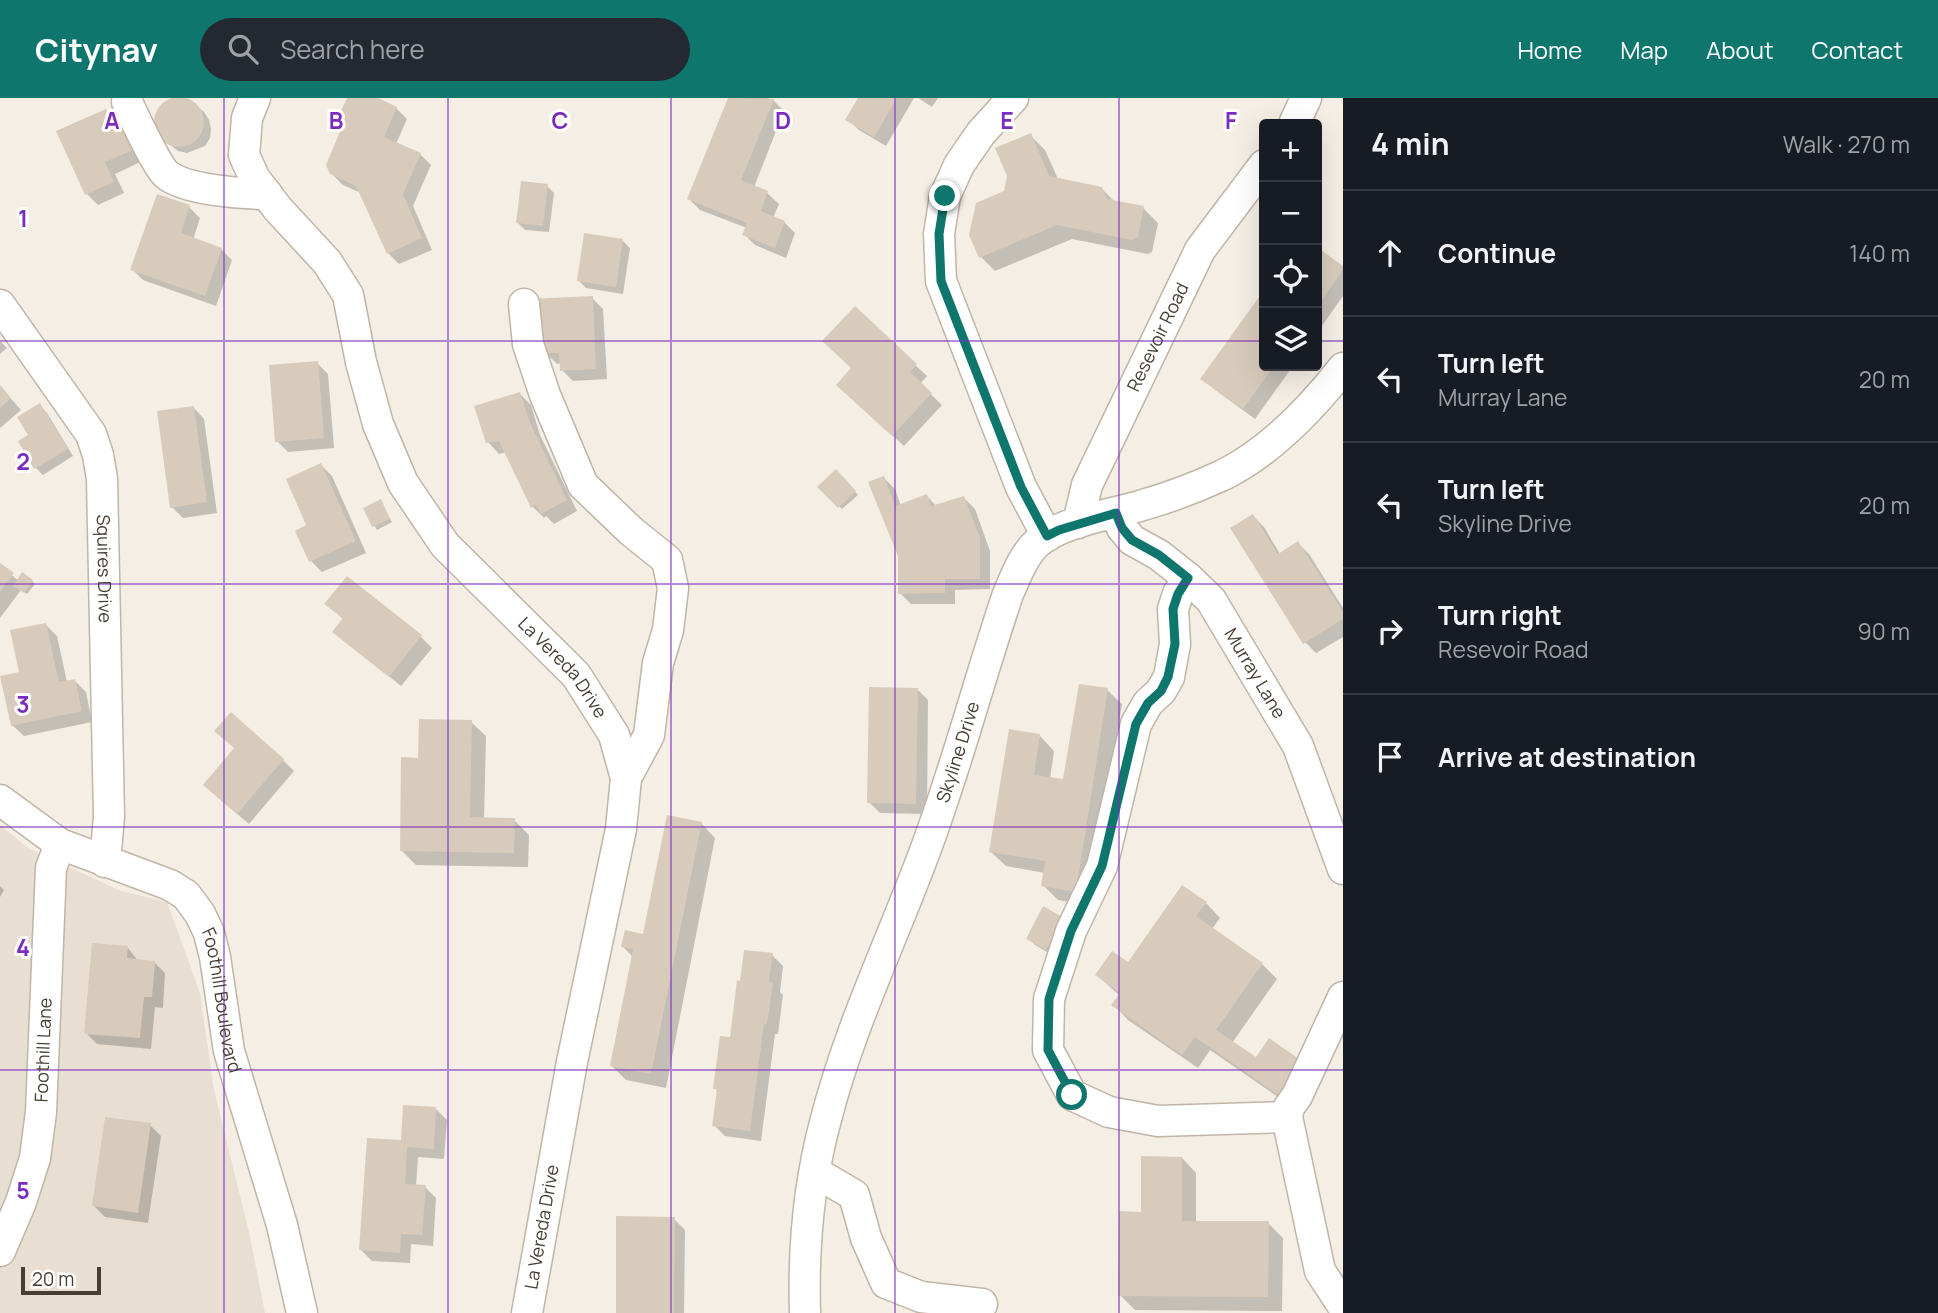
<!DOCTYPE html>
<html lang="en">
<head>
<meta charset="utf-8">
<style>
  body { margin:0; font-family:Manrope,sans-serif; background:#242831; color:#f1f3f6 }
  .controls { position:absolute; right:21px; top:21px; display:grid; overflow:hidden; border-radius:7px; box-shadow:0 7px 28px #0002 }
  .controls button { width:63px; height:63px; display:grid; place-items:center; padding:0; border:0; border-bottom:2px solid #363941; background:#171b24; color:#f1f3f6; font:35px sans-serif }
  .scale { position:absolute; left:21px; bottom:18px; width:80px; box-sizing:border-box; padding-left:7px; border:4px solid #463d33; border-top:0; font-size:19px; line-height:24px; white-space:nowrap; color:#463d33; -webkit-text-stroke:5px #fff; paint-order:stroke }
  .stop { position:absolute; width:21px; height:21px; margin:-16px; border:5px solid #0f766e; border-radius:50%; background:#fff }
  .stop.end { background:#0f766e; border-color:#fff; box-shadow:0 2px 7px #0008 }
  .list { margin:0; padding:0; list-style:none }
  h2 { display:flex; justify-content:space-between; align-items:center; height:91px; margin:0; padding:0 28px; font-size:30px }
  h2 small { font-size:23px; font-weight:400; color:#9ea1a6 }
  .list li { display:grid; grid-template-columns:46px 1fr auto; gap:21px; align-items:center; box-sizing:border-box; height:126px; padding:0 28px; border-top:2px solid #363941 }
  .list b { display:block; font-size:26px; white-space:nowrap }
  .list p { margin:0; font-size:23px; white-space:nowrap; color:#9ea1a6 }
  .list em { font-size:23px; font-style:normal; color:#9ea1a6 }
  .icon { flex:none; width:38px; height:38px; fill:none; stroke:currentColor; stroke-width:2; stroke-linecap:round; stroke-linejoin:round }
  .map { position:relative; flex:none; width:1343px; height:1215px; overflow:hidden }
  header { display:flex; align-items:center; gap:42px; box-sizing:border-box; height:98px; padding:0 35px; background:#0f766e; color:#fff }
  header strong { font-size:33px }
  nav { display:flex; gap:38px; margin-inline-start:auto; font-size:24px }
  .search { width:490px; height:63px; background:#242831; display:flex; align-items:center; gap:18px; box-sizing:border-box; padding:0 24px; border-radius:38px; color:#9ea1a6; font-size:26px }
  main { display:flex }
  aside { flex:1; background:#171b24 }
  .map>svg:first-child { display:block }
</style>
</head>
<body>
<header>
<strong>Citynav</strong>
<div class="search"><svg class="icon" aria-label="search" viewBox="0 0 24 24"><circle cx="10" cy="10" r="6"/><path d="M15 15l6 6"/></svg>Search here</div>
<nav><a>Home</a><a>Map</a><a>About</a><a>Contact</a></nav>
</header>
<main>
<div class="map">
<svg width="1343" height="1215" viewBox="0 0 1343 1215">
  <rect width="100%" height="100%" fill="#f4eee4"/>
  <path fill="#e8dfd2" d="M0,727l28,23 93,43 46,11 33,91 14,97 35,142 16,81h-265z"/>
  <path fill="#0003" d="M349,0h24l23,10 11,11 -11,25 24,10 11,11 -18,41 19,44 -33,14 -11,-11 -27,-60 -18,-8 -12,-12 15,-51z
    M730,0h37l6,2 11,11 -30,76 13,6 12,11 -6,14 11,4 11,11 -9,25 -31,-13 -11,-11 3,-6 -47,-18 -11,-11z
    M860,0h54l-28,48 -27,-16 -11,-11z
    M918,0h20l-6,9z
    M170,1h18l16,13 5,8 2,9 -1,9 -5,8 -18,7 -9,-2 -16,-13 -5,-7v-19l5,-8z
    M106,13l43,47 -34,16 9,19 -26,12 -11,-11z
    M1030,37l15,15 13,29 43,9 14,14 28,6 15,15 -6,29 -4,2 -76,-15 -77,32 -14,-14 24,-65 3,-16z
    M547,88l7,7 -5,39 -24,-2 -8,-8z
    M158,98l31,11 11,11 -7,22 28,9 11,11 -16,46 -73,-26 -11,-11z
    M623,143l7,7 -7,46 -37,-6 -7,-7z
    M1317,152l26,18v28l-26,37z
    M1264,195v73h29l-38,53 -41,-30 -11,-11z
    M592,200l11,11 4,70 -34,2 -11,-11v-7l-5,1 -11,-11 -1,-14h-3l-11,-12z
    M855,211l72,67 -7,8 22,21 -38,41 -55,-50z
    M0,243l7,7 -7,6z
    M317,265l11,11 6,74 -46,4 -11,-11z
    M0,288l21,24 -21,18z
    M520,296l11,11 9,30 37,76 -23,13 -8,-8 -2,2 -11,-11 -26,-55 -8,2 -11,-12z
    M39,308l8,7 26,43 -30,19 -7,-7 -16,-26 10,-7z
    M193,309l11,12 13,94 -34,5 -11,-11z
    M321,367l11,11 34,77 -44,19 -11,-11 -2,-35z
    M836,373l22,24 -16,14 -22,-22z
    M884,380l11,11 6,17 26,-10 9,10 28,-8 11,11 15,42v38l-35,1v14h-44l-11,-11 -1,-37z
    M380,403l12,21 -15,8 -12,-21z
    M1253,418l11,11 16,27 18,-11 11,11 34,54v29l-27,16 -11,-11z
    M0,468l19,15h13l3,3 -8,10 -6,-4 -21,28z
    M327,506l94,33 11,11 -31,38 -67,-54 10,-12z
    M46,527l11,11 10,46 8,-1 11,11 6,30 -68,14 -12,-11 10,-51z
    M917,591l11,11 -1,114 -47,-1 -11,-11z
    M1107,592l15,14 -32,202 -32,-6 -15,-15 2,-12 -39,-7 -15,-14 49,-116 14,15 -4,28 15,2z
    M471,624l15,14 -2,83 30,1 15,15 -1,32 -112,-2 -15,-15 19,-90z
    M283,662l11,11 -45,53 -33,-28z
    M701,725l14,15 -49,250 -40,-8 -15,-15 22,-108 -10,-10 21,-11z
    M0,788l4,4 -4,7z
    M1206,805l14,15 -8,11 50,35 15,15 -45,64 24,17 45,3 -7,45 -84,-58 -12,18 -70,-48 -14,-15 6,-9 -23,-21 31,-11z
    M1063,821l-9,37 -19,-11 -7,-7z
    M128,850l10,13 16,1 11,11 -2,35 -8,-1 -4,42 -54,-5 -11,-11z
    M772,857l11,11 -3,26 3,3 -5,39h-3l-14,107 -36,-5 -11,-11 4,-33 -3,-4 17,-49z
    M436,1011l11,11 -3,39 -26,-2 -2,29 9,1 11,11 -3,48 -22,-2 -1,19 -38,-2 -11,-11 42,-108z
    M150,1027l11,11 -13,87 -43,-6 -11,-11z
    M1182,1060l14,15v49l72,1 15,15 -1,73 -147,-1 -15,-15 23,-82z
    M674,1121l11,11 -1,83h-66z"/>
  <path fill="#d9cbbb" d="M154 24a25 25 0 1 1 50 0a25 25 0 1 1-50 0Z
    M347,0h31l19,9 -13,30 37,16 -18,41 19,44 -35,16 -31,-68 -26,-12 -4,-9 18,-43 -4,-9z
    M728,0l46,1 -33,81 27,11 -7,20 24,10 -10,27 -33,-13 5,-12 -60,-24z
    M858,0h39l-23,39 -29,-17z
    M106,11l6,12 13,-6 15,32 -35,15 9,20 -29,13 -29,-64z
    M1031,35l18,43 53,11 5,12 37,7 -6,31 -6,3 -75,-15 -78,33 -10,-23 7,-32 28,-12 3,-15 -12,-28z
    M521,83l27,3 -5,42 -27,-3z
    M157,96l33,11 -9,28 41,15 -17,48 -75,-26z
    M584,135l39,6 -7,48 -39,-6z
    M1317,149l26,19v4l-26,37z
    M1264,192v76h10l-31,43 -43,-30z
    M593,198l3,73 -36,2 -1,-18h-15l-2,-25h-13l-1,-29z
    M855,208l62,58 -7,8 22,21 -40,43 -56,-51 15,-17 -29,-27z
    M318,263l6,77 -49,4 -6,-77z
    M0,287l11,13 -11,10z
    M520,294l10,31 37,77 -26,14 -5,-9 -5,3 -32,-67 -13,2 -12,-37z
    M40,305l28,46 -34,20 -16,-28 10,-6 -11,-18z
    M194,308l13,96 -37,6 -13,-97z
    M321,365l35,78 -47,21 -14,-31 11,-6 -20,-46z
    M836,371l20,22 -18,17 -21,-21z
    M884,378l11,30 32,-12 4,12 33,-10 16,42v41h-35v14l-47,1v-38l-30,-74z
    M381,401l9,20 -18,8 -9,-19z
    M1253,416l25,40 20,-13 45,71v7l-40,25 -73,-116z
    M0,465l14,10 -14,19z
    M22,474l11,8 -9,13 -11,-7z
    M347,478l75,59 -33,42 -57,-45 11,-14 -19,-14z
    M46,525l13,59 16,-3 7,32 -71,15 -11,-50 19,-4 -9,-42z
    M1079,586l29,4 -32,204 -35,-6 4,-25 -56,-9 20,-123 31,5 -6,41 29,4z
    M869,589l49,1 -2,116 -49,-1z
    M231,614l53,47 -47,55 -34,-29 31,-37 -20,-17z
    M419,621l53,1 -2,97 45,1 -1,35 -114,-2 1,-94 17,1z
    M667,717l35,7 -51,252 -41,-8 23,-117 -12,-2 4,-17 18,4z
    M1182,787l25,17 -11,14 67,47 -47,67 40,27 13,-19 33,23 -24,34 -83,-58 -13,18 -71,-50 9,-12 -25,-18 17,-24 16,11z
    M1043,808l21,12 -18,32 -20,-11z
    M92,845l36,3 -1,12 28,3 -3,36h-8l-4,41 -56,-4z
    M744,852l29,3 -4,29 4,1 -6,41h-3l-14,107 -38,-5 5,-37h-4l7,-53 10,1 7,-57 3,1z
    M403,1007l33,2 -2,42 -27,-2 -2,37 21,1 -4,50 -21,-1 -1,19 -41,-3 8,-112 34,2z
    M105,1019l46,6 -13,90 -46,-7z
    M1141,1058l41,1v64h87l-1,76 -150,-1 1,-85 22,1z
    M616,1118l59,1 -1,96h-58z"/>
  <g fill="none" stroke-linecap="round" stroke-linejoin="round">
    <g stroke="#c0b5a6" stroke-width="33">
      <g id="minor">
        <path id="s1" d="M255,0l-8,20 -3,37 11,24 23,30 49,53 21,33 13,67 17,62 25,59 42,62 131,130 38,60 12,43 -5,51 -49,233 -45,251"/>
        <path d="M1013,0l-32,35 -22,32 -14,31 -6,38 2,47 80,206 26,49"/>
        <path d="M127,4c6,13 30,64 39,72 18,16 77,20 101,20"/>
        <path d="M1294,26l12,-26"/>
        <path d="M524,206l4,40 17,51 38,90 48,46 36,29 6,28 -5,42 -10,33 -9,72 -23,43"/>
        <path id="s2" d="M0,207l91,129 7,21 4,24 7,338 -4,45"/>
        <path id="s3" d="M1116,415l6,15 10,12 27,15 29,23 23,22 87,146 45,123"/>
        <path id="s4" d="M1078,425l9,-38 113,-235 64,-85"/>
        <path d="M1188,480l-10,16 -5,15 2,35 -6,33 -8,14 -13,12 -12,21 -34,142 -31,65 -22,68 -1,51 24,45 37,17 49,9 129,-4"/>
        <path id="s5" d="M0,702l60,44 110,41 16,10 14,19 9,19 6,24 14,94 53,174 20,88"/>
        <path d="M1343,899l-46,99 -8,11 -2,10 33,154 23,35"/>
        <path d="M815,1074l39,23 12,43 20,45 35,14 61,7"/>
        <path id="s6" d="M0,1153l21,-49 14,-44 6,-46 10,-244 9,-24"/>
        <path id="s7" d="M805,1215c-2,-65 4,-132 21,-194 24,-93 66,-179 99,-268 32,-85 54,-172 83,-257 8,-18 15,-38 29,-51 22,-21 77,-29 106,-38 28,-8 54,-18 80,-30 48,-24 88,-66 120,-107"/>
      </g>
    </g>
    <use href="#minor" stroke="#fff" stroke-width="30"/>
  </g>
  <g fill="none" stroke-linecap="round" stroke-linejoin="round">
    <path stroke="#0f766e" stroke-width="9" d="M945,98l-6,38 2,47 80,206 26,49 12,-6 57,-17 6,15 10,12 27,15 29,23 -10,16 -5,15 2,35 -7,33 -7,14 -13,12 -12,21 -34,142 -31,65 -22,68 -1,51 24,45"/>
  </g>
  <path fill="none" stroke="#7b2cbf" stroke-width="2" stroke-opacity="0.55" d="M224,0v1215M448,0v1215M671,0v1215M895,0v1215M1119,0v1215M0,243h1264M1317,243h26M0,486h1343M0,729h1343M0,972h1343"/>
  <g text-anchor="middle" stroke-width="6" stroke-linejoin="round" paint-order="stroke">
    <g font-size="18" fill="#463d33" stroke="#fff">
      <text dy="6" stroke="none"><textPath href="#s4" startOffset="203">Resevoir Road</textPath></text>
      <text dy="6" stroke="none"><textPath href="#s2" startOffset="294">Squires Drive</textPath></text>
      <text dy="6" stroke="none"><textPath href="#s1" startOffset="676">La Vereda Drive</textPath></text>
      <text dy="6" stroke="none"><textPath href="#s3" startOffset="217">Murray Lane</textPath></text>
      <text dy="6" stroke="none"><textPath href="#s7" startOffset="586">Skyline Drive</textPath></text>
      <text dy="6" stroke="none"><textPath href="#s5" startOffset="324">Foothill Boulevard</textPath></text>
      <text dy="6" stroke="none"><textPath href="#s6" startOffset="208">Foothill Lane</textPath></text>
      <text transform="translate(542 1129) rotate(-80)" y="6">La Vereda Drive</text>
    </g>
  </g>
  <g font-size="23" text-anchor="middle" font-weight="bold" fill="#7b2cbf" stroke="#fff" stroke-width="6" stroke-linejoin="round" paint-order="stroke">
    <text x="112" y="31">A</text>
    <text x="336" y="31">B</text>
    <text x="560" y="31">C</text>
    <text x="783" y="31">D</text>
    <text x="1007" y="31">E</text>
    <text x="1231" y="31">F</text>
    <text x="23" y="129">1</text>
    <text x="23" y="372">2</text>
    <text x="23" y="615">3</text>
    <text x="23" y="858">4</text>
    <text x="23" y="1101">5</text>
  </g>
</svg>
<div class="controls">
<button>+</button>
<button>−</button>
<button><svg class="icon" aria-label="locate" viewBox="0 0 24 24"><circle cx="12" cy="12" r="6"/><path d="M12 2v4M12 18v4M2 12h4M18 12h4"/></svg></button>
<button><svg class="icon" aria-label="layers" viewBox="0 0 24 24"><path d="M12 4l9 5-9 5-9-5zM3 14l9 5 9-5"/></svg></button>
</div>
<div class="scale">20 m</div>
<div class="stop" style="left:1072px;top:997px"></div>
<div class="stop end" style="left:945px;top:98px"></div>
</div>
<aside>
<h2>4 min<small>Walk · 270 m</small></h2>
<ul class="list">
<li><svg class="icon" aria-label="ahead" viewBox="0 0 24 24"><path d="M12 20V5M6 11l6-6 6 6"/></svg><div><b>Continue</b></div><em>140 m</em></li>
<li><svg class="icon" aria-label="left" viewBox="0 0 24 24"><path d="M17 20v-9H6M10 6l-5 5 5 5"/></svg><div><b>Turn left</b><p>Murray Lane</p></div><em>20 m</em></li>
<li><svg class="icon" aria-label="left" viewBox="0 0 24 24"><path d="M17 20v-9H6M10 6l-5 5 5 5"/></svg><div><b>Turn left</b><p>Skyline Drive</p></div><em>20 m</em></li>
<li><svg class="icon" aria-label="right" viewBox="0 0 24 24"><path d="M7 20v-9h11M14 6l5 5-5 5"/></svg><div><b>Turn right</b><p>Resevoir Road</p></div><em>90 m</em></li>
<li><svg class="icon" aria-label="arrive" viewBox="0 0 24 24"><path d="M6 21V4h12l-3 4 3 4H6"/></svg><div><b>Arrive at destination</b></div></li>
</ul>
</aside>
</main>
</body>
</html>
